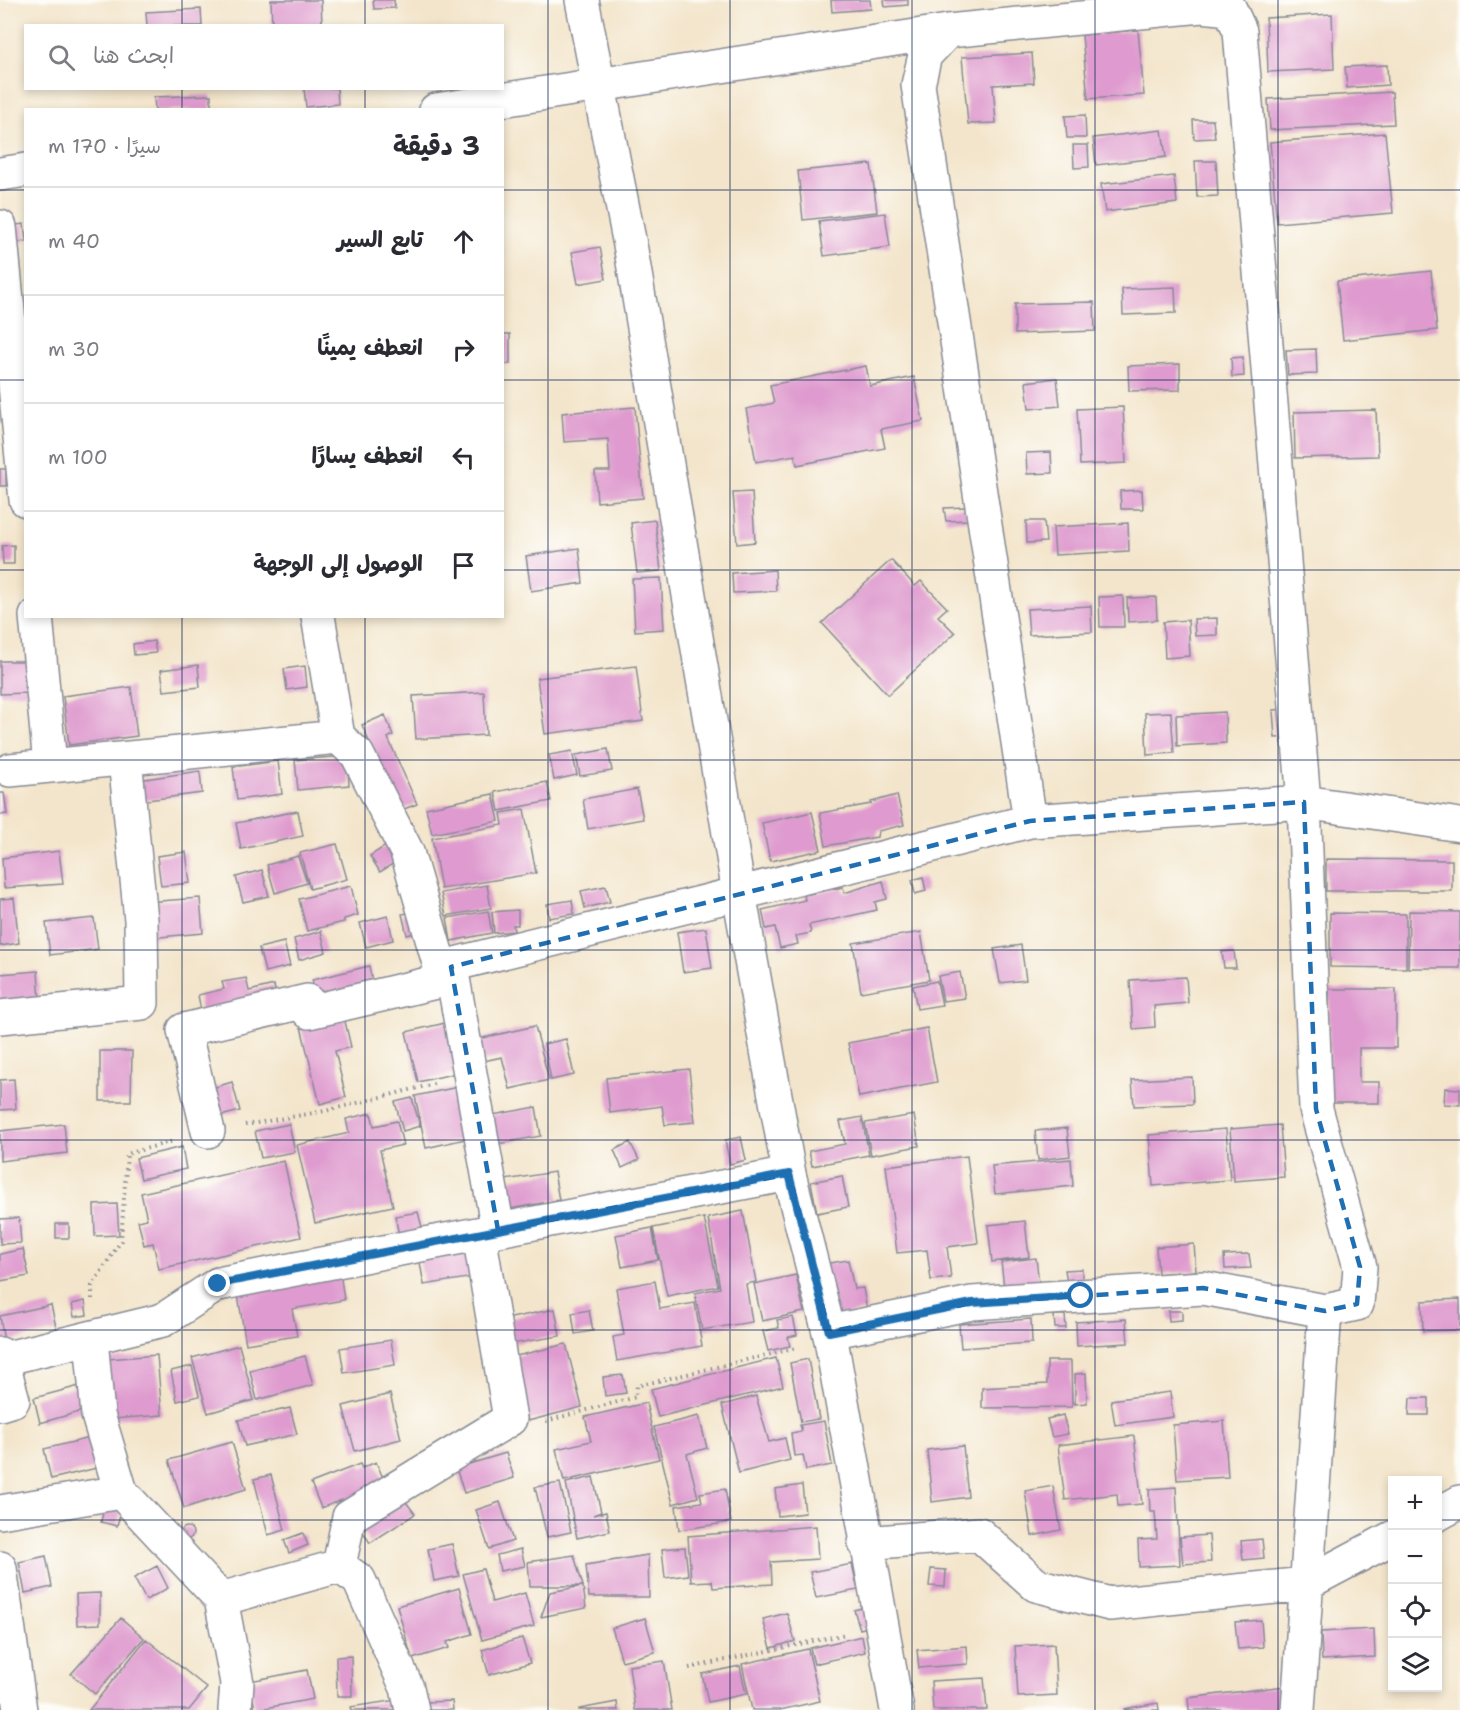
<!DOCTYPE html>
<html lang="ar">
<head>
<meta charset="utf-8">
<style>
  body { margin:0; font-family:"Shantell Sans","Playpen Sans Arabic",sans-serif; background:#f2f2f3; color:#2b2b33; direction:rtl }
  .controls { position:absolute; right:18px; bottom:18px; display:grid; overflow:hidden; border-radius:0px; box-shadow:0 3px 9px #0003 }
  .controls button { width:54px; height:54px; display:grid; place-items:center; padding:0; border:0; border-bottom:2px solid #e1e1e2; background:#fff; color:#2b2b33; font:30px sans-serif }
  .stop { position:absolute; width:18px; height:18px; margin:-14px; border:4px solid #1f6fb2; border-radius:50%; background:#fff }
  .stop.end { background:#1f6fb2; border-color:#fff; box-shadow:0 2px 6px #0008 }
  .list { margin:0; padding:0; list-style:none }
  h2 { display:flex; justify-content:space-between; align-items:center; height:78px; margin:0; padding:0 24px; font-size:26px }
  h2 small { font-size:20px; font-weight:400; color:#7c7c81 }
  .list li { display:grid; grid-template-columns:39px 1fr auto; gap:18px; align-items:center; box-sizing:border-box; height:108px; padding:0 24px; border-top:2px solid #e1e1e2 }
  .list b { display:block; font-size:22px; white-space:nowrap }
  .list em { font-size:20px; font-style:normal; color:#7c7c81 }
  .icon { flex:none; width:33px; height:33px; fill:none; stroke:currentColor; stroke-width:2; stroke-linecap:round; stroke-linejoin:round }
  .map { position:relative; flex:none; width:1460px; height:1710px; overflow:hidden; direction:ltr }
  .search { position:absolute; background:#fff; box-shadow:0 3px 9px #0003; left:24px; top:24px; width:480px; height:66px; display:flex; align-items:center; gap:15px; box-sizing:border-box; padding:0 21px; border-radius:0px; color:#7c7c81; font-size:22px }
  .panel { position:absolute; background:#fff; box-shadow:0 3px 9px #0003; left:24px; top:108px; width:480px; height:510px; border-radius:0px; direction:rtl }
  .map>svg:first-child { display:block }
</style>
</head>
<body>
<div class="map">
<svg width="1460" height="1710" viewBox="0 0 1460 1710">
  <rect width="100%" height="100%" fill="#fdfcf7"/>
  <filter id="ink" filterUnits="userSpaceOnUse"><feTurbulence type="fractalNoise" baseFrequency=".0167" numOctaves="2"/><feDisplacementMap in="SourceGraphic" scale="12" xChannelSelector="R" yChannelSelector="G"/><feConvolveMatrix kernelMatrix="1 2 1 2 8 2 1 2 1" color-interpolation-filters="sRGB"/></filter>
  <filter id="wash" filterUnits="userSpaceOnUse"><feTurbulence type="fractalNoise" baseFrequency=".008" numOctaves="4" result="noise"/><feDisplacementMap in="SourceGraphic" scale="24" xChannelSelector="R" yChannelSelector="G"/><feGaussianBlur stdDeviation="1.35" result="paint"/><feColorMatrix in="noise" values="0 0 0 0 0 0 0 0 0 0 0 0 0 0 0 0 0 1.4 0 .05"/><feComposite in="paint" operator="in"/></filter>
  <g filter="url(#wash)">
    <rect width="100%" height="100%" fill="#f3e5cb"/>
    <g id="blocks">
      <path fill="#df9bcf" d="M271,0h50l1,25 -50,1z
        M373,0h21l1,8 -21,1z
        M831,0h39l1,9 -39,3z
        M884,0h24v5l-23,2z
        M201,9l1,17h-55l-1,-14z
        M1332,14l2,55 -66,3 -2,-54z
        M1138,30l6,65 -56,4 -6,-64z
        M1032,53l2,30 -41,2 3,38 -28,1 -6,-67z
        M1387,65l1,20 -41,3 -2,-21z
        M304,88h33l1,16 -32,3z
        M1392,92l2,32 -124,6 -2,-31z
        M211,95v15h-56l-1,-13z
        M1085,115l1,23h-19l-2,-22z
        M1193,120h20l2,18 -21,1z
        M1162,130l4,27 -70,8 -3,-27z
        M1385,133l8,80 -116,10 -7,-81z
        M1073,145h15l1,22 -15,1z
        M1195,161h21l2,35 -21,1z
        M871,164l6,48 -74,8 -5,-49z
        M1174,176l3,27 -72,9 -4,-28z
        M885,213l5,34 -66,9 -5,-35z
        M24,224l2,17 -15,2 -3,-17z
        M600,247l6,32 -28,5 -6,-32z
        M1431,271l6,59 -94,10 -6,-59z
        M1175,287l1,26 -53,2 -1,-26z
        M1094,302l1,29 -80,3v-30z
        M502,334h8v30h-8z
        M1316,349l1,25 -29,1 -2,-25z
        M1243,357l1,19 -12,1 -1,-19z
        M1180,364v26l-51,1 -1,-25z
        M866,366l4,20 44,-9 9,44 -42,8 4,19 -88,17 -2,-10 -39,7 -10,-53 28,-6 -4,-18z
        M1057,378l3,28 -31,3 -3,-27z
        M635,407l8,91 -46,4 -2,-31h15l-2,-32 -44,3 -2,-29z
        M1123,407l3,56 -46,2 -3,-56z
        M1376,410l2,46 -83,2 -1,-46z
        M1051,452l1,21 -25,1 -1,-21z
        M0,469h6v17h-6z
        M1142,490l1,19h-22l-1,-18z
        M752,492l3,50 -18,2 -4,-51z
        M966,507l1,13 -21,1 -2,-13z
        M655,520l6,51 -24,2 -6,-50z
        M1026,521h18l2,21 -19,1z
        M1128,523l1,28 -74,4 -2,-28z
        M14,545v19h-11l-1,-18z
        M579,548l4,35 -52,8 -5,-35z
        M891,560l24,26 6,-5 26,27 -9,8 17,17 -67,62 -66,-72z
        M775,570l1,21 -43,2 -1,-20z
        M661,578l3,51 -29,2 -3,-52z
        M1123,596l1,31h-24l-1,-30z
        M1156,597l1,23 -29,2 -1,-24z
        M1091,606l1,26 -63,3 -2,-26z
        M1217,618v17l-22,1 -1,-17z
        M1188,620l2,36 -25,2 -2,-36z
        M154,641l2,12 -22,2 -1,-11z
        M0,661h27v32l-27,1z
        M198,665l2,22 -36,4 -3,-21z
        M305,666l2,21 -20,3 -3,-21z
        M636,666l7,55 -98,13 -8,-56z
        M131,687l6,49 -68,9 -6,-49z
        M484,692l2,43 -70,4 -3,-43z
        M1290,709l1,28 -16,1 -2,-28z
        M1171,712l3,41 -27,2 -2,-42z
        M1225,712l1,31 -49,3 -1,-31z
        M385,715l8,20 -5,3 29,66 -18,7 -37,-86z
        M608,749l4,22 -32,5 -4,-21z
        M572,751l5,24 -23,5 -5,-25z
        M347,756l2,29 -51,5 -3,-30z
        M278,761l4,33 -45,6 -4,-33z
        M200,771l2,22 -62,8 -2,-21z
        M547,782l4,19 -52,10 -4,-19z
        M637,789l6,30 -55,10 -5,-30z
        M0,793h4l3,21 -7,1z
        M493,794l6,27 -67,13 -6,-26z
        M897,795l7,30 -26,6 -1,6 -51,9 -6,-33 51,-9v-2z
        M524,809l12,64 -95,16 -9,-51 71,-13 -2,-12z
        M298,811l5,25 -62,13 -5,-26z
        M812,812l9,38 -51,11 -8,-38z
        M393,841l11,16 -24,15 -10,-16z
        M337,844l10,35 -37,10 -10,-36z
        M59,851l4,33 -59,4 -2,-30z
        M186,852l4,31 -29,3 -4,-30z
        M298,856l9,27 -32,10 -8,-28z
        M1326,859l126,1v31h-126z
        M262,870l7,26 -26,6 -7,-25z
        M923,877l3,14 -11,3 -3,-14z
        M883,881l4,18 -12,3 2,8 -68,15 2,8 -15,3 2,8 -18,4 -5,-21 -9,2 -4,-19 43,-10 -1,-5 39,-8 1,6z
        M487,885l4,23 -45,8 -5,-23z
        M351,886l7,29 -14,4v3l-37,9 -8,-32z
        M606,886l4,16 -25,6 -4,-17z
        M14,898l5,45 -19,3v-47z
        M200,898l3,35 -54,5 -3,-36z
        M572,900l2,14 -25,4 -2,-14z
        M518,910v15h-5l1,6 -20,2 -2,-21z
        M418,911l5,20 -16,4 -5,-21z
        M488,911l4,22 -41,8 -4,-23z
        M1409,911l51,1v56h-52z
        M1330,913l76,1v54l-76,-1z
        M388,916l5,24 -27,7 -6,-24z
        M94,918l4,31 -48,6 -4,-32z
        M706,928l6,40 -29,4 -6,-40z
        M321,931l5,21 -27,8 -5,-21z
        M921,932l8,48 -68,12 -8,-49z
        M284,942l6,24 -25,6 -6,-24z
        M1021,945l5,35 -26,3 -6,-34z
        M1234,951l2,17h-12l-2,-16z
        M369,966l5,24 -56,14 -6,-24z
        M38,971l2,32 -40,3v-32z
        M960,972l5,26 -22,3 -5,-25z
        M1186,977l2,26 -34,3 1,21 -22,2 -3,-49z
        M246,978l3,13 25,-6 3,16 -75,15 -4,-21 26,-6 -2,-7z
        M937,981l5,24 -25,4 -4,-23z
        M1329,989h67v59h-37v34h20v21h-50z
        M344,1017l7,30 -16,4 11,46 -26,7 -19,-77z
        M454,1021l11,50 -47,11 -12,-50z
        M535,1026l14,54 -39,9 -8,-32 -23,5 -5,-22z
        M927,1028l10,54 -78,15 -11,-54z
        M566,1039l8,36 -23,5 -7,-36z
        M100,1051h32l-1,50h-31z
        M689,1069l6,53 -30,3 -3,-19 -52,7 -4,-35z
        M1192,1077l1,27 -59,2 -2,-26z
        M14,1079l2,30 -16,1v-30z
        M232,1082l8,29 -23,6 -8,-28z
        M463,1086l11,51 -48,11 -11,-52z
        M1445,1088l15,1v16l-16,-1z
        M412,1098l8,28 -17,5 -8,-29z
        M536,1107l5,29 -49,9 -5,-29z
        M371,1113l3,13 23,-5 6,24 -23,5 13,56 -78,17 -18,-78 52,-12 -3,-14z
        M914,1115l5,31 -48,9 -6,-32z
        M862,1117l7,38 -57,11 -3,-15 36,-7 -5,-23z
        M64,1124l3,29 -67,8v-30z
        M289,1124l6,28 -34,6 -6,-27z
        M1280,1125l4,52 -50,4 -4,-52z
        M1067,1128l3,28 -32,4 -3,-29z
        M1226,1129l4,51 -77,6 -4,-51z
        M741,1137l5,23 -16,4 -5,-24z
        M630,1142l9,18 -17,8 -8,-18z
        M182,1147l4,22 -45,10 -5,-21z
        M967,1156l11,87 -31,4 4,31 -20,2 -4,-30 -30,3 -11,-87z
        M1071,1159l2,27 -78,8 -3,-28z
        M284,1161l17,76 -142,32 -6,-26 -9,2 -6,-24 9,-2 -6,-26z
        M554,1172l5,28 -55,10 -5,-29z
        M842,1176l6,31 -31,6 -6,-31z
        M117,1204l2,31 -24,1 -1,-31z
        M743,1211l13,71 -10,2 6,38 -50,8 -7,-37 25,-5 -12,-70z
        M418,1212l6,23 -24,5 -5,-24z
        M19,1218l2,25 -21,1v-25z
        M704,1218l14,68 -51,10 -14,-68z
        M1025,1221l4,36 -37,5 -4,-37z
        M56,1224h13v14h-13z
        M652,1228l6,32 -36,7 -6,-32z
        M1194,1244l2,27 -38,3 -2,-27z
        M23,1249l6,27 -29,5v-27z
        M470,1249l4,28 -50,8 -5,-28z
        M1249,1254l2,14 -26,1 -1,-14z
        M1036,1258l3,25 -35,4 -3,-25z
        M848,1260l6,29 9,-1 4,22 -34,7 -10,-53z
        M1082,1269v11l-15,2 -2,-12z
        M340,1272l4,28 -52,9 5,27 -51,8 -9,-55z
        M796,1275l8,37 -42,9 -8,-37z
        M655,1281l5,28 35,-6 7,43 -85,15 -4,-24 11,-2 -8,-47z
        M1460,1299v31l-37,1 -1,-30z
        M85,1301l2,14 -13,2 -2,-13z
        M51,1305l6,26 -53,11 -4,-26z
        M555,1309l5,27 -49,8 -5,-25z
        M589,1310l4,21 -18,3 -3,-21z
        M1168,1311h14v9l-13,1z
        M1054,1315h11l1,13h-11z
        M793,1317l4,18 -9,2 2,9 -22,5 -5,-20 16,-3 -2,-8z
        M1031,1319l1,24 -71,5 -2,-24z
        M1126,1319l2,24 -51,3 -1,-24z
        M391,1340l4,25 -51,8 -4,-25z
        M566,1344l16,63 -54,14 -16,-64z
        M239,1345l15,55 -46,13 -16,-55z
        M157,1355l5,60 -49,4 -5,-60z
        M305,1356l8,29 -56,15 -7,-29z
        M776,1358l7,28 -125,31 -7,-28z
        M808,1359l11,60 -18,3 -11,-59z
        M1047,1361h24l1,46 -90,1v-20l65,-4z
        M192,1366l7,30 -22,5 -6,-30z
        M1086,1373l1,30 -12,1v-30z
        M623,1375l3,18 -21,3 -2,-19z
        M87,1384l6,24 -53,15 -6,-25z
        M1170,1392l3,25 -58,8 -4,-25z
        M390,1394l11,45 -46,12 -12,-45z
        M756,1396l13,46 16,-4 5,22 -51,13 -17,-68z
        M1410,1398h19v17h-20z
        M646,1403l13,56 -95,22 -8,-32 35,-8 -6,-24z
        M290,1408l7,26 -52,12 -7,-26z
        M1063,1415l5,19 -16,3 -5,-18z
        M699,1416l8,32 -20,6 11,43 -25,7 -19,-77z
        M824,1421l8,44 -26,5 -3,-15 -9,1 -3,-23 11,-2 -2,-6z
        M1224,1421l4,56 -51,3 -4,-55z
        M98,1436l7,30 -54,13 -7,-30z
        M1134,1436l8,68 -24,2 -1,-12 -52,6 -7,-55z
        M232,1442l14,47 -62,19 -15,-48z
        M963,1446l5,51 -36,5 -5,-52z
        M506,1453l8,25 -50,15 -8,-25z
        M376,1462l8,18 -38,28 -4,-8 -21,8 -10,-25 49,-19 2,4z
        M271,1475l14,55 -17,5 -14,-56z
        M593,1477l8,35 -8,3 13,-3 4,19 -33,7 -11,-55z
        M560,1483l11,49 -24,5 -12,-50z
        M802,1485l3,28 -27,3 -3,-27z
        M1053,1486l8,44 -29,6 -7,-45z
        M1176,1487l4,78 -41,2 -1,-27 19,-1 -2,-27h-5l-1,-23z
        M725,1489l6,33 -52,8 -3,-24 26,-4 -2,-9z
        M401,1495l14,19 -45,29 -12,-19z
        M500,1502l13,39 -24,8 -13,-39z
        M104,1508l17,4 -4,14 -16,-4z
        M816,1526l2,33 -47,3 1,22 -59,4 -1,-7 -21,1 -3,-46z
        M181 1533a6 6 0 1 1 12 0a6 6 0 1 1-12 0Z
        M303,1533l5,12 -19,8 -5,-13z
        M1209,1535l2,27 -28,2 -3,-27z
        M1262,1539l2,19 -21,2 -2,-19z
        M452,1544l7,32 -25,5 -6,-32z
        M685,1547l3,28 -23,3 -3,-29z
        M521,1549l4,17 -25,5 -3,-16z
        M574,1555l9,31h-53l-2,-24z
        M648,1555l1,42h-60l-3,-32z
        M46,1556l6,31 -27,6 -6,-31z
        M852,1564l6,26 -42,8 -6,-26z
        M157,1566l11,22 -22,12 -12,-22z
        M483,1569l9,33 33,-9 9,33 -52,14 -19,-66z
        M931,1569l15,1 -1,17 -16,-1z
        M583,1586l3,22 -45,9 9,-25z
        M459,1588l13,46 -25,8 2,6 -37,11 -15,-53z
        M100,1593v31l-23,1 -1,-31z
        M865,1607l6,19 -11,3 -6,-19z
        M787,1613l8,28 -24,7 -8,-29z
        M121,1618l23,20 -49,56 -24,-20z
        M645,1618l10,34 -33,9 -10,-33z
        M1261,1620l2,27 -25,2 -3,-27z
        M1374,1629l1,28 -53,3 -1,-28z
        M862,1636l3,16 -51,12 -4,-16z
        M522,1638l8,25 -41,12 -7,-25z
        M146,1639l61,49 -18,22h-100z
        M1054,1644l3,51 -39,2 -3,-51z
        M967,1646l1,18 -49,4 -2,-18z
        M808,1649l12,52 -40,9h-28l-10,-46z
        M351,1656l1,40h-15l-1,-39z
        M664,1661l8,49h-37l-6,-44z
        M740,1666l6,28 -38,8 -6,-28z
        M307,1670l6,29 -58,11 -5,-29z
        M984,1678l3,32h-54l-2,-29z
        M1285,1686l3,24h-99l-1,-12z
        M397,1700l2,10h-48l-1,-3z
        M452,1701l1,9h-25v-8z
        M617,1702l1,8h-39v-1z
        M1158,1703l1,7h-35v-1z"/>
    </g>
  </g>
  <g filter="url(#ink)">
    <use href="#blocks" fill-opacity="0" stroke="#878a94" stroke-width="1.5"/>
    <g fill="none" stroke-linecap="round" stroke-linejoin="round">
      <g stroke="#878a94" stroke-width="36">
        <path id="minor" d="M582,0l49,250 108,643 50,281 42,166 66,370
          M436,110l512,-79
          M0,174l26,-4
          M0,227l26,273
          M36,616l14,149
          M318,616l20,121 19,17 50,98 32,111 4,4 587,-146 274,-19 156,23
          M10,770l328,-33
          M451,967l47,263
          M0,1017l142,-14 -1,-83 -16,-161
          M208,1131l-24,-101 123,-29 2,11 144,-34
          M829,1332l143,-29 231,-15 122,23 32,-7 3,-37 -44,-158 -12,-307 -64,-771 -10,-22 -28,-3 -254,25 -23,24 -7,30 112,736
          M91,1339l7,76 23,77 100,107 16,84 -2,27
          M0,1354l13,46 -13,4
          M3,1359l160,-39 55,-36 571,-110
          M0,1512l121,-20
          M1438,1514l22,-12
          M865,1543l114,-9 57,51 74,19 195,-20 87,-46
          M339,1566l10,-49 161,-98 -31,-185
          M0,1568l20,142
          M221,1599l118,-33 20,14 48,108 5,22
          M1298,1710l27,-399"/>
      </g>
      <path stroke="#878a94" stroke-width="4" stroke-dasharray="1.5 4.5" stroke-linecap="butt" d="M245,1125l80,-14 109,-27
        M92,1299v-13l29,-45 6,-87 46,-13
        M546,1421l90,-24 1,-11 159,-38
        M689,1668l157,-34"/>
      <use href="#minor" stroke="#fff" stroke-width="33"/>
    </g>
  </g>
  <g fill="none" stroke-linecap="round" stroke-linejoin="round" filter="url(#ink)">
    <path stroke="#1f6fb2" stroke-width="8" d="M218,1284l571,-110 40,158 143,-29 109,-7"/>
  </g>
  <path fill="none" stroke="#1f6fb2" stroke-width="4.5" stroke-dasharray="12 8" stroke-linejoin="round" d="M1304,802l12,307 44,158 -3,37 -32,7 -122,-23 -231,15 -143,29 -40,-158 -291,56 -47,-263 579,-146z"/>
  <path fill="none" stroke="#1b2f5e" stroke-width="1.5" stroke-opacity="0.55" d="M182,0v26M365,0v26M548,0v1710M730,0v1710M912,0v1710M1095,0v1710M1278,0v1710M182,88v22M365,88v22M0,190h26M502,190h958M0,380h26M502,380h958M0,570h26M502,570h958M182,616v1094M365,616v1094M0,760h1460M0,950h1460M0,1140h1460M0,1330h1460M0,1520h1392M1438,1520h22"/>
</svg>
<div class="controls">
<button>+</button>
<button>−</button>
<button><svg class="icon" aria-label="locate" viewBox="0 0 24 24"><circle cx="12" cy="12" r="6"/><path d="M12 2v4M12 18v4M2 12h4M18 12h4"/></svg></button>
<button><svg class="icon" aria-label="layers" viewBox="0 0 24 24"><path d="M12 4l9 5-9 5-9-5zM3 14l9 5 9-5"/></svg></button>
</div>
<div class="stop" style="left:1081px;top:1296px"></div>
<div class="stop end" style="left:218px;top:1284px"></div>
<div class="search"><svg class="icon" aria-label="search" viewBox="0 0 24 24"><circle cx="10" cy="10" r="6"/><path d="M15 15l6 6"/></svg>ابحث هنا</div>
<section class="panel">
<h2>3 دقيقة<small>سيرًا · 170 m</small></h2>
<ul class="list">
<li><svg class="icon" aria-label="ahead" viewBox="0 0 24 24"><path d="M12 20V5M6 11l6-6 6 6"/></svg><div><b>تابع السير</b></div><em>40 m</em></li>
<li><svg class="icon" aria-label="right" viewBox="0 0 24 24"><path d="M7 20v-9h11M14 6l5 5-5 5"/></svg><div><b>انعطف يمينًا</b></div><em>30 m</em></li>
<li><svg class="icon" aria-label="left" viewBox="0 0 24 24"><path d="M17 20v-9H6M10 6l-5 5 5 5"/></svg><div><b>انعطف يسارًا</b></div><em>100 m</em></li>
<li><svg class="icon" aria-label="arrive" viewBox="0 0 24 24"><path d="M6 21V4h12l-3 4 3 4H6"/></svg><div><b>الوصول إلى الوجهة</b></div></li>
</ul>
</section>
</div>
</body>
</html>
